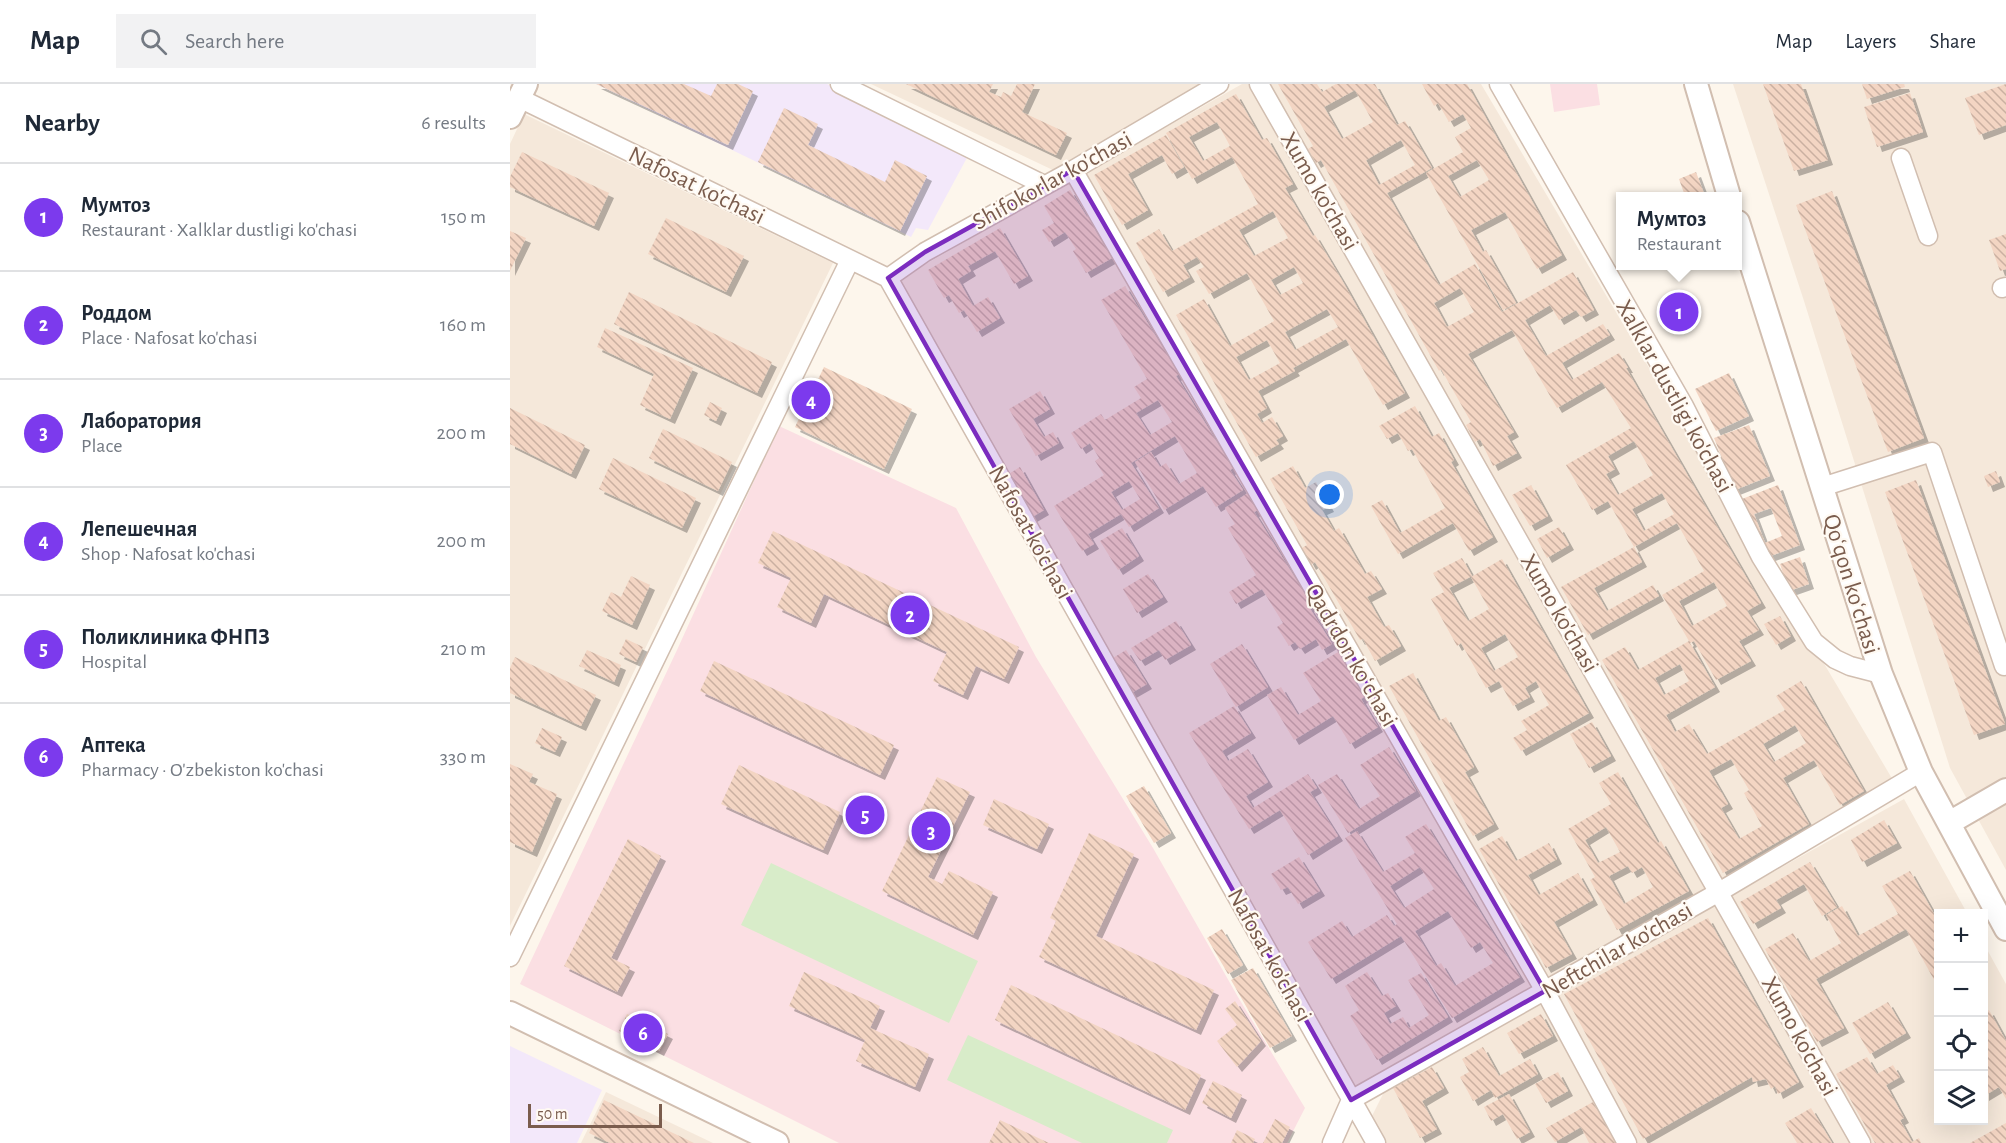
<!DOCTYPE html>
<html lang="en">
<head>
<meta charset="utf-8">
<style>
  body { margin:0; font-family:"Alegreya Sans",sans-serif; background:#f2f2f3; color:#1f2937 }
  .controls { position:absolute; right:18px; bottom:18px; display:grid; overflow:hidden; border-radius:0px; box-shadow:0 6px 24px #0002 }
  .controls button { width:54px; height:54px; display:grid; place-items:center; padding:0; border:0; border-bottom:2px solid #e0e1e3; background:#fff; color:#1f2937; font:30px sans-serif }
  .scale { position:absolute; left:18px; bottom:15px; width:134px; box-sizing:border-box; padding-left:6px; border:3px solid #7a5c4d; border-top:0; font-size:16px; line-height:21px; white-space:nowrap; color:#7a5c4d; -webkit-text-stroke:4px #fffaf3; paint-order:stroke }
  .you { position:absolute; left:820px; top:411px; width:21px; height:21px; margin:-15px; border:4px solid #fff; border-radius:50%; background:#1a73e8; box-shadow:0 0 0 9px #1a73e833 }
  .badge { display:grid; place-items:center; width:39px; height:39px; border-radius:50%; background:#7c3aed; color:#fff; font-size:20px; font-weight:700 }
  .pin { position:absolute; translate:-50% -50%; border:3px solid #fff; box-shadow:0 2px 6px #0006 }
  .popup { position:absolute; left:1106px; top:108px; width:126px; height:78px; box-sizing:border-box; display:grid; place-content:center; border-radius:0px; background:#fff; filter:drop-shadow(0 2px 4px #0005); font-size:20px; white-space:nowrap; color:#747a83 }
  .popup b { font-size:22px; color:#1f2937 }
  .popup::after { content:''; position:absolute; left:50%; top:100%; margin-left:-12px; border:12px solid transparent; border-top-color:#fff }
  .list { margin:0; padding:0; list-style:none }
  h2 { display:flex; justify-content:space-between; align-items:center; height:78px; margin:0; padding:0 24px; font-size:26px }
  h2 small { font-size:20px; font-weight:400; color:#747a83 }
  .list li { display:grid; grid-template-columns:39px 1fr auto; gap:18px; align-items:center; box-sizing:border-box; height:108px; padding:0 24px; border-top:2px solid #e0e1e3 }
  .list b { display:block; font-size:22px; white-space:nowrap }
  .list p { margin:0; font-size:20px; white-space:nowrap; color:#747a83 }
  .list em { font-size:20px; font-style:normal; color:#747a83 }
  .icon { flex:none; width:33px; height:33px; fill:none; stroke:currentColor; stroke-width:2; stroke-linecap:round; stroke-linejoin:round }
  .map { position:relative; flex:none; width:1496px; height:1059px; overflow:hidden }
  header { display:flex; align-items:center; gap:36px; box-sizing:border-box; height:84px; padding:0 30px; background:#fff; border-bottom:2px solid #e0e1e3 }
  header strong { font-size:28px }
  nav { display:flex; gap:33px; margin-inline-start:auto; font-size:21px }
  .search { width:420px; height:54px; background:#f2f2f3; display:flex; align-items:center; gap:15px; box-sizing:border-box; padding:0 21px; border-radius:0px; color:#747a83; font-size:22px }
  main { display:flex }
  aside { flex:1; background:#fff }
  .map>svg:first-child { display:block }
</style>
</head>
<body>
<header>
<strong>Map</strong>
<div class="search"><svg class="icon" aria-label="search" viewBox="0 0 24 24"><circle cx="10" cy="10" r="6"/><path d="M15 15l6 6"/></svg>Search here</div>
<nav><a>Map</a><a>Layers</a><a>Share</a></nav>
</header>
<main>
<aside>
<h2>Nearby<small>6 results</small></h2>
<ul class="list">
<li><span class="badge">1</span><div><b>Mумтоз</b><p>Restaurant · Xalklar dustligi ko'chasi</p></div><em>150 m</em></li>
<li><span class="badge">2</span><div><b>Роддом</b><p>Place · Nafosat ko'chasi</p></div><em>160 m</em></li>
<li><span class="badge">3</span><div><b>Лаборатория</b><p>Place</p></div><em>200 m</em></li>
<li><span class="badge">4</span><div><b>Лепешечная</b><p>Shop · Nafosat ko'chasi</p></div><em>200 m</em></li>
<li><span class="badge">5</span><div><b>Поликлиника ФНПЗ</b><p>Hospital</p></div><em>210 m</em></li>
<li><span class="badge">6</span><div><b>Аптека</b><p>Pharmacy · O'zbekiston ko'chasi</p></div><em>330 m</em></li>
</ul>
</aside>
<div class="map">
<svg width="1496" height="1059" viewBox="0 0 1496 1059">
  <defs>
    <pattern id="building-back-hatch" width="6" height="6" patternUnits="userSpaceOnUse" patternTransform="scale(1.5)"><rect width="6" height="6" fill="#f3d5c3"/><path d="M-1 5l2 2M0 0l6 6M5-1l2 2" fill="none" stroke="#cab0a1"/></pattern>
    <filter id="shadow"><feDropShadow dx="5" dy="5" stdDeviation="0" flood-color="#0004"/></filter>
  </defs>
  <rect width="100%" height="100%" fill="#fdf6ec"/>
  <path fill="#f5e8da" d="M361,0h329l-145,87z
    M732,0h239l419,708 -551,302 -460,-809z
    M1223,0h273v786l-56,-102 -146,-467z
    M14,30l309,149 -323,663v-782z
    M1394,715l63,114 -29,1v206h46v-176l22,40v159h-625l-12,-21 17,-34z
    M96,1008l107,51h-132z"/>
  <path fill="#f3e8fa" d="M86,0h231l142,70 -41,76 -12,-2 -5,9z
    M0,962l92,44 -25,53h-67z"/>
  <path fill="#fbdfe3" d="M1040,0h47l3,21 -46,7z
    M269,342l177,82 80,149 117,191 85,149 67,111 -18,35h-448l-319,-159 157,-334z"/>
  <path fill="#d8ecc9" d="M261,779l207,98 -29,62 -208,-98z
    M458,951l205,95 -6,13h-85l-135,-63z"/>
  <path fill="url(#building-back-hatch)" fill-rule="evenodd" filter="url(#shadow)" d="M86,0h88l27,12 6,-12h21l15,7 -25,54z
    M396,0h87l-4,8 12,5 2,-5 8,4 6,-12h18l-13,28 45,21 -11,22z
    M768,0h39l5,8 14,-8h39l22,41 8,-4 27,47 -45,25 52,92 36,-21 27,48 71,-40 21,38 -13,7 -5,-7 -17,10 -9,-15 -25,15 21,36 57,-32 7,11 -48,28 10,17 47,-27 9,15h-2l135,235 -14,8 12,19 -20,11 12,20 -35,19 -22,-39 -4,2 25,44 -49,28 9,17 14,-8 18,30 78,-44 -9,-14 25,-15 63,110 -24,14 -26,-45 -31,18 26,46 -86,49 -121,-213 23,-13 13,23 51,-29 -27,-46 42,-24 -27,-48 -43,24 8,15 -48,26 13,23 46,-26 6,11 -71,39 -27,-48 73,-40 -26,-46 -16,9 -26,-45 65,-37 -29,-46 -45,26 -45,-78 -44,24 46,78 -7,4 10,17 -24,13 -13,-27 -5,3 -9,-17 5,-3 -30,-53 -2,2 -118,-211 -5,3 -8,-14 5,-3zM845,6l18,32 -31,17 -18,-32zM891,56l14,25 -36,20 -13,-25zM950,204l14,24 -27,15 -13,-24zM1124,357l19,34 -35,20 -12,-21 9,-5 -7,-13zM1152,409l12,21 -30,17 -12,-22zM1204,498l13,24 -35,20 -13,-25zM1170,580l9,17 -25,14 -9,-17zM1285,641l11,18 -32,19 -11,-18zM1221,675l18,31 -5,3 18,33 -23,13 -18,-31 7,-4 -19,-33z
    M912,0h45l95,171 -25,14 -32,-57 -34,18 12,22 3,-2 30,53 -13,7 -77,-137 37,-21 -8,-15 16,-9 -8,-14 -14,8 -11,-19 -4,3zM967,76l12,20 -29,17 -12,-21z
    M1253,0h38l27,76 -34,11z
    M1352,0h42l1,3 -38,12z
    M1496,0v41l-27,10 -14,-37z
    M1400,9l13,39 -46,15 -13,-40z
    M726,10l26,46 5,-2 26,46 -8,4 28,48 2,-1 28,47 62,111 -22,12 -37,-66 -53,29 2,3 -37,20 9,17 -10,6 5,9 10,-6 11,19 -7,4 3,4 -23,13 -80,-142 28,-16 26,47 44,-25 -27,-48 -38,21 -13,-23 8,-4 -7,-10 -14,8 7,12 -27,15 -27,-49 23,-14 13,22 86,-47 -26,-47 -40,22 -26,-46zM707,38l13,24 -27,15 -14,-24zM763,127l15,27 -34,18 -15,-26zM784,183l9,16 -23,12 -9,-15zM817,225l11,18 -43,23 -10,-18zM757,256l13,23 -31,17 -13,-23z
    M274,24l34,16 -10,21 77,37 10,-22 32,16 -27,55 -142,-69z
    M656,51l18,32 -12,7 -10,-19 -34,19 20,36 -26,15 -28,-50z
    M12,68l87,41 -15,33 -84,-39v-10z
    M1186,88l9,24h-20l-6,-17z
    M560,106l17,27 4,-3 8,13 -4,3 17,28 -26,15 -13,-22 3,-2 -11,-17 -16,10 -7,-12 12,-7 -10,-17z
    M1322,107l92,247 -36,14 -92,-247z
    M156,134l78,38 -18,36 -78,-38z
    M490,144l28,48 -14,8 -19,-33 -27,15 3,5 -13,8 15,27 15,-9 12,21 -23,14 -13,-22 -5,3 -10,-18 -5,3 -16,-28z
    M0,147l16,7 -16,33z
    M1496,150v35l-6,2 -11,-31z
    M615,202l54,88 -3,2 57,92 -3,2 13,20 -27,17 -13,-21 -39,24 -29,-48 16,-10 9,15 6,-4 13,21 18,-11 -22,-37 -44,27 28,45 -30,19 -8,-13 -33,20 6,10 -12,7 -28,-45 50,-31 -9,-14 4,-3 -9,-15 -9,6 -10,-16 30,-19 4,6 36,-22 -7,-11 13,-8 -46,-79zM648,316l14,22 -22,13 -14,-22zM619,397l11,18 -18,11 -11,-18z
    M119,208l143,70 -15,31 -143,-69z
    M95,244l88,40 -23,51 -30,-14 14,-31 -57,-27z
    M314,283l88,42 -28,60 -89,-42z
    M1219,289l20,43 -33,15 -21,-42z
    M530,307l10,18 -17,10 11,18 9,-5 6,11 -23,13 -27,-47z
    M200,318l12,6 -6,13 -12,-6z
    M905,322l17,31 7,-4 15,27 -3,2 42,75 -24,14 -16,-28 -55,31 -27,-48 11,-6 18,33 45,-25 -33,-59 -4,2 -10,-18 -11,6 -8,-13z
    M0,324l75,37 -14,29 -61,-30z
    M1239,341l21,51 -35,14 -21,-52z
    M153,345l69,33 -14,29 -69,-33z
    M103,374l83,40 -14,30 -83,-39z
    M783,382l12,22 11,-6 13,25 -7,3 12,21 5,-3 26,46 6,-3 11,18 -15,8 17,30 5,-2 12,21 -26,15 -12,-22 -3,1 -45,-78 -4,3 -9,-17 5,-3 -37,-66z
    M510,383l24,43 -17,10 -25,-42z
    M1486,387l4,11 -12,5 -4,-11z
    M1406,396l89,244 -31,11 -89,-243z
    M1021,401l17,31 -18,10 -18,-31z
    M1268,401l22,60 -35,13 -23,-59zM1261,424l11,28 -17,7 -11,-29z
    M738,409l10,17 -4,2 58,93 -3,2 23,37 -10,6 -6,-11 -16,10 -5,-7 -6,4 -12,-19 6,-4 -21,-34 -26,15 -7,-12 27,-17 -28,-47 7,-4 -10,-16z
    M1049,443l10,18 -22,13 -10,-19z
    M612,444l17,28 -21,14 -18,-29z
    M263,447l246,116 -15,32 -28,-13 -13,29 -30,-14 14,-29 -123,-58 -13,29 -34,-16 14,-29 -33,-15z
    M1290,473l9,27 -20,7 -9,-27z
    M952,474l10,18 -23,12 19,33 21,-12 -18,-32 31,-18 87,154 -68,38 -8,-13 14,-8 -6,-9 28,-16 -13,-24 -11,7 5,9 -17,9 -14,-25 -13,7 -25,-45 -4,3 -26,-47 13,-7 -11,-19zM995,550l13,23 -24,14 -13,-23z
    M638,490l15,23 -26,16 -14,-24z
    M121,492l19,9 -18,40 -30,-14 9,-19 10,5z
    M1270,532l11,20 -15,9 -12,-21z
    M666,537l15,24 -26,15 -6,-10 -19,11 -9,-13z
    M116,555l17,8 -7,15 -17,-8z
    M732,560l26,43 -32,20 -26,-43z
    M77,566l34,15 -7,17 -35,-16z
    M616,566l21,34 -21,12 -21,-33z
    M828,568l27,44 -4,3 17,28 -28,17 -17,-28 -39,24 -27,-45 14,-8 17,28 23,-14 -18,-28z
    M5,573l81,38 -15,31 -71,-33v-25z
    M204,577l180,84 -14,30 -180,-84z
    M903,589l26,48 7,-4 28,50 -9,5 29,52 -21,12 -84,-150z
    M724,622l17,27 -29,18 6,10 20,-12 20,33 -22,14 7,12 55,-34 9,14 -7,4 28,44 -30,19 -28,-45 -31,19 -60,-96z
    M1082,638l19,34 -22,12 -19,-34z
    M32,644l20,9 -7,15 -20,-9z
    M879,663l27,44 -68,42 -30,-48 19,-11 22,35 21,-13 -20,-31z
    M0,680l23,10 -4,8 28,12 -25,58 -22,-10z
    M229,681l101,47 -17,38 -102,-46z
    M1108,688l40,71 3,-2 28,50 -72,39 -27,-50 5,-3 -27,-48 43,-25 -12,-21zM1096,743l14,25 -22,11 -13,-23zM1118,782l4,7 10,-6 11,20 -29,17 -15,-28z
    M427,693l33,15 -42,85 14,7 7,-13 44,21 -20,43 -91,-44z
    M634,702l27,47 -17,10 -28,-47z
    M484,715l55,25 -12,25 -54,-24z
    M1374,736l13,23 -35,19 -11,-22z
    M916,740l94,153 -68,41 -51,-82 -70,43 -23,-37 34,-21 10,16 35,-22 7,11 3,-2 -52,-86 12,-7 26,41 32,-19 -10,-16zM910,783l14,22 -30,19 -14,-22zM938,827l23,37 9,-6 13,21 -38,23 -14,-23 -5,3 -21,-35z
    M579,749l45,21 -38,82 118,54 -18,40 -157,-73 17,-36 -6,-3z
    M992,752l14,25 33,-18 8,16 -29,16 11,20 39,-22 15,27 -39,22 18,32 -26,14 -67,-119z
    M118,755l33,17 -50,102 19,9 -13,25 -53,-26z
    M789,773l21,34 -22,13 -10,-17 -7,3 -10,-16z
    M1300,778l27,45 -15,9 -18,-32 -28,16 5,8 -28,16 -13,-22z
    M1400,787l28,50v66l-32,-58 -90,50 28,49 -27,14 -52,-93 28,-16 16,28 32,-18 -15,-28 16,-9 16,30 40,-22 -16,-28z
    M1198,834l91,164 -21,12 -3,-8 -4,3 -5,-10 -13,3 -1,-5 -109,62 -79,-145z
    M712,845l21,36 -15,9 -21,-36z
    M743,884l39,68 -22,12 -39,-68z
    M294,888l76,34 -10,22 59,26 -14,33 -59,-26 9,-21 -76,-34z
    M857,888l15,24 6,-3 8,13 -12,7 6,11 13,-7 6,11 20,-13 -21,-35 13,-7 27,44 -71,43 -27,-44 9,-6 -14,-24z
    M501,901l190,90 -16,35 -190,-90z
    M725,917l26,40 -24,26 -20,-26 20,-16 -12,-16z
    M1378,918l18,31 -36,21 -18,-31z
    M1479,926l17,31v58l-7,-12 -15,9v-83z
    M117,930l41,20 -9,17 -40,-20z
    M1031,930l12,22 -34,18 -12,-21z
    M973,963l16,29 31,-17 8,15 -43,24 -4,-8 -18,11 -13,-24 9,-5 -7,-13z
    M1357,973l10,17 16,-9 7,12 -14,8 18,33 -4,2 12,22 7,-4 2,5h-46l-39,-69z
    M922,983l12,21 -22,13 15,28 -17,9 -27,-50z
    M1048,988l10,19 -22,12 -11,-19z
    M703,997l29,14 -11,23 -29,-15z
    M999,1010l21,38 -13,7 -14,-25 -12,7 -7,-14z
    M94,1016l90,43h-84l-21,-10z
    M1083,1018l23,41h-27l-8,-16 -26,15 -9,-14z
    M1301,1024l21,35h-35l-12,-20z
    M765,1035l15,8 -8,16h-19z
    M490,1036l49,23h-60z
    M1496,1039v20h-36z
    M727,1046l18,9 -2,4h-22z"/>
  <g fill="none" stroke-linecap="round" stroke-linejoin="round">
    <g stroke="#d1beb0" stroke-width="21">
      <path id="minor" d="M330,0l204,101
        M749,0l602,1059
        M989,0l185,322 77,151 53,85 21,17 15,7 31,8
        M9,14l369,180 488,865
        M1391,74l27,78
        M563,86l472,821 82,152
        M378,194l37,-26 148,-82 146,-86
        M1492,204l4,-1
        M1312,403l110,-35 72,214
        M0,873l340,-697
        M822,1059l19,-43 368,-208 202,-120"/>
    </g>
    <g stroke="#d1beb0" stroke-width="26">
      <path id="tertiary" d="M1186,0l33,112
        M0,33l16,-33
        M1228,138l143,452 40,98 85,157
        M1439,739l57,-33
        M0,929l267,130"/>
    </g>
    <use href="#minor" stroke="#fff" stroke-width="18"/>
    <use href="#tertiary" stroke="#fff" stroke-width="22"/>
  </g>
  <path fill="#7b2cbf" fill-opacity="0.2" stroke="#7b2cbf" stroke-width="4.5" stroke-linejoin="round" d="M563,86l472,821 -194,109 -463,-822 37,-26z"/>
  <g text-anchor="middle" stroke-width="4.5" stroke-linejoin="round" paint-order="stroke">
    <g font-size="24" fill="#7a5c4d" stroke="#fffaf3">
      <text transform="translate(542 96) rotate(-29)" y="8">Shifokorlar ko'chasi</text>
      <text transform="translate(187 101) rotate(26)" y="8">Nafosat ko'chasi</text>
      <text transform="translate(810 107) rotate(60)" y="8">Xumo ko'chasi</text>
      <text transform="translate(1165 312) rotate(61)" y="8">Xalklar dustligi ko'chasi</text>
      <text transform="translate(521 448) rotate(61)" y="8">Nafosat ko'chasi</text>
      <text transform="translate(1342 500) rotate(73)" y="8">Qoʻqon koʻchasi</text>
      <text transform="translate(1050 529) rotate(60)" y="8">Xumo ko'chasi</text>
      <text transform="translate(842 571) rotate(60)" y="8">Qadrdon koʻchasi</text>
      <text transform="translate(1107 866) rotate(-30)" y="8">Neftchilar ko'chasi</text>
      <text transform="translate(760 871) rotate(61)" y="8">Nafosat ko'chasi</text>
      <text transform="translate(1290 952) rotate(61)" y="8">Xumo ko'chasi</text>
    </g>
  </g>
</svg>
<div class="controls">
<button>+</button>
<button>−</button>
<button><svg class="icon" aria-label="locate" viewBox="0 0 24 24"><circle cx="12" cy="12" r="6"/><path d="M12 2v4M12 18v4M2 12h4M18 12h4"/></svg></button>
<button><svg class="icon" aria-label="layers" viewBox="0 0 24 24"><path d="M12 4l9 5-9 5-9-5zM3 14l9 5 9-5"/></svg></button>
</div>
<div class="scale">50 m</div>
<div class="you"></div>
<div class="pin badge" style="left:1169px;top:228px">1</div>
<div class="popup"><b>Mумтоз</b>Restaurant</div>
<div class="pin badge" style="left:400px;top:531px">2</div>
<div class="pin badge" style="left:421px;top:747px">3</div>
<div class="pin badge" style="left:301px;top:316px">4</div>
<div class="pin badge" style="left:355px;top:731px">5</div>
<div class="pin badge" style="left:133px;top:949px">6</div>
</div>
</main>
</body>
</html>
